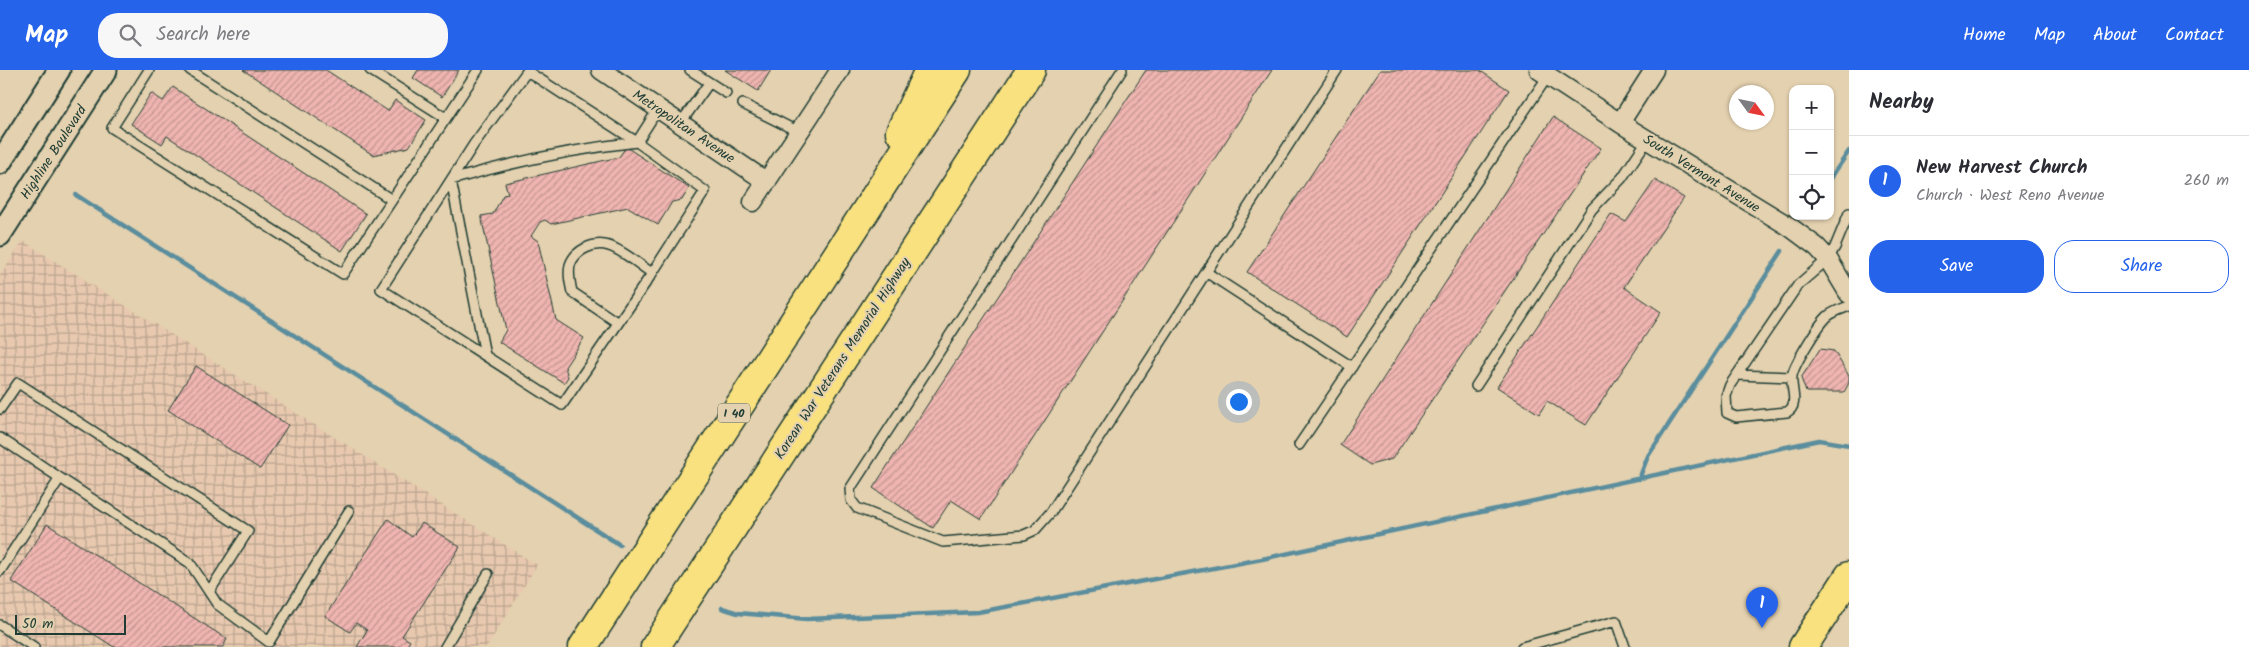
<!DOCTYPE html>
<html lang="en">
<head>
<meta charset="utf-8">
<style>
  body { margin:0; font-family:Kalam,sans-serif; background:#f7f7f7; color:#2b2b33 }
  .controls { position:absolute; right:15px; top:15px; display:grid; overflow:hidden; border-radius:10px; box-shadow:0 1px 4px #0004 }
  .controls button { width:45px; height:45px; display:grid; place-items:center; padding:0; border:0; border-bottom:1px solid #e1e1e2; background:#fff; color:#2b2b33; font:25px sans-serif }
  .compass { position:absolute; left:1729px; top:15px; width:45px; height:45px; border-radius:50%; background:#fff; box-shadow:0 1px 4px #0004; rotate:123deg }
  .scale { position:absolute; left:15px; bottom:12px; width:111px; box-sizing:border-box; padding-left:5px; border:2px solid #1f3d34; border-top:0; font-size:14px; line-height:18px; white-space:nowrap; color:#1f3d34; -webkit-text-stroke:4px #e4d1af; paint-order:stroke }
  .you { position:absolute; left:1238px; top:331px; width:18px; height:18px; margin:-12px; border:4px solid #fff; border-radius:50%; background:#1a73e8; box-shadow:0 0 0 8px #1a73e833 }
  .badge { display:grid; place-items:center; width:32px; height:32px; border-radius:50%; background:#2563eb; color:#fff; font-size:16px; font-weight:700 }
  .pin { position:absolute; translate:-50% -41px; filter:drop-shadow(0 1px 2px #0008) }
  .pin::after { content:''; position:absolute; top:26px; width:18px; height:15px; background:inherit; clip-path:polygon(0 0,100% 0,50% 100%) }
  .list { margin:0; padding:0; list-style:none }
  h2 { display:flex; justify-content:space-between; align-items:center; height:65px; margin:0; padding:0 20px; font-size:21px }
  h2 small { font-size:16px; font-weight:400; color:#7c7c81 }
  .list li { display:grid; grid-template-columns:32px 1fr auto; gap:15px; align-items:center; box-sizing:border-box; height:90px; padding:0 20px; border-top:1px solid #e1e1e2 }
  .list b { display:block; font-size:19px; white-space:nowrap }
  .list p { margin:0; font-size:16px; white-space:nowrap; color:#7c7c81 }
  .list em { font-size:16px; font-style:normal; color:#7c7c81 }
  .actions { display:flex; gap:10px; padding:15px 20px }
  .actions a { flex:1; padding:11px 0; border:1px solid #2563eb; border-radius:20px; text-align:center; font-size:18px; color:#2563eb }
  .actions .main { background:#2563eb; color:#fff }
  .icon { flex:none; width:28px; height:28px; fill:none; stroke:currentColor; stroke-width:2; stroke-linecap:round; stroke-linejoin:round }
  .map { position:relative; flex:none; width:1849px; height:577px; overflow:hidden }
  header { display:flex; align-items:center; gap:30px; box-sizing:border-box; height:70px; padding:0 25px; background:#2563eb; color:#fff }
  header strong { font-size:24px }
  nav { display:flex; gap:28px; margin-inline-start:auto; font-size:18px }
  .search { width:350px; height:45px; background:#f7f7f7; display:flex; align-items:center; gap:12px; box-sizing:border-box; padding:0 18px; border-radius:20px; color:#7c7c81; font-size:19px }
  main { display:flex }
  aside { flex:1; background:#fff }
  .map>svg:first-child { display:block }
</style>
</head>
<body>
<header>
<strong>Map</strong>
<div class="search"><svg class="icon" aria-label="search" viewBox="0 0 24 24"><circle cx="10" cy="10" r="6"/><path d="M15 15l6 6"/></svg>Search here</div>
<nav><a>Home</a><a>Map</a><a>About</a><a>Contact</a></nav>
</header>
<main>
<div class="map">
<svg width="1849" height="577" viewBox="0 0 1849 577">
  <defs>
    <pattern id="industrial-grid" width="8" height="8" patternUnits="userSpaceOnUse" patternTransform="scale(1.25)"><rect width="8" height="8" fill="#e8c9af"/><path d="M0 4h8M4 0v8" fill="none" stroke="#bba48f"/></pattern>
    <pattern id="building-hatch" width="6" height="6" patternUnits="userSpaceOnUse" patternTransform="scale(1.25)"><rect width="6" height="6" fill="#f0b5b0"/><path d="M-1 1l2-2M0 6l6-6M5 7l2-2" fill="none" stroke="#c29490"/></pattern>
  </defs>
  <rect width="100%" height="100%" fill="#e4d1af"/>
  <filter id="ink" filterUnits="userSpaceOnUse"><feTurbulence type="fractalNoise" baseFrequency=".02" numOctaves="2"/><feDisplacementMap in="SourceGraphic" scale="10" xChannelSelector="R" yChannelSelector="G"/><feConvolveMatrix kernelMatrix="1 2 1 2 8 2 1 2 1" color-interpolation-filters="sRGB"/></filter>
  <g filter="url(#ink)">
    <path fill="url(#industrial-grid)" d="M23,171l514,324 -50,82h-487v-372z"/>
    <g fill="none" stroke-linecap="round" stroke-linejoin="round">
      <path stroke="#5a8d9d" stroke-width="4.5" d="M1830,109l19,-28
        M76,125l544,350
        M1639,409l9,-23 134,-205
        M722,538l16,5 69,6 171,-7 284,-53 557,-119 30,5"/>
    </g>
    <path fill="url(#building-hatch)" stroke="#1f3d34" d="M243,0h83l62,41 7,-11 31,20 -17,27 -36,8z
      M418,0h41l-17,27 -29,-19z
      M725,0h46l-13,21z
      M1146,0h126l-291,449 -30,-19 -18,28 -60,-40z
      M1380,0h99l30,20 -162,247 -100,-65z
      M173,17l193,127 -24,37 -175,-115 -5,8 -31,-20 20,-31 12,8z
      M1553,47l48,31 -209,311 -22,6 -30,-20z
      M626,77l63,41 -7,12 -10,2 -14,23 -30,-18 -77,17 -6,-4 -5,2 -9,14 7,5 18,79 28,18 -19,29 3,10 -4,6 -65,-41 7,-12 -25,-114 12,-2 10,-19 5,-1 -3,-11 114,-26z
      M1655,110l29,18 -60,89 37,25 -75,113 -39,-24 -8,13 -42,-27 114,-173 15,8z
      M1820,279l14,2 15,25v7l-5,9h-38l-5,-14z
      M196,296l92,59 -28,44 -92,-59z
      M388,449l24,18 10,-14 38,24 -58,89 8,5 -4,6h-49l10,-17 -11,-7 -6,9 -25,-16z
      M47,454l180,115 -4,8h-109l-103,-66z"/>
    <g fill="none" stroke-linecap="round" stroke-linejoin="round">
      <g stroke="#1f3d34" stroke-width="12">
        <path id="service" d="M149,0l-37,58 231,146 135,-204
          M190,0l202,130
          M370,0l76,48
          M528,0l-54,74 -93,145 181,116 89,-130 54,-84 -68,-49 21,-33
          M690,0l36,23
          M1122,0l-272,419 1,11 6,8 86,34 81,-7 11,-5 16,-18 286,-442
          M527,1l110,71
          M743,34l56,28
          M680,54l29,-41
          M1849,143l-14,34 -7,12 -30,26 -68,100 -4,11 1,17 9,4 51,-5c13,-7 3,-24 5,-36 2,-12 27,-52 36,-60 6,-5 14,-7 21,-10
          M1206,202l146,95
          M618,253l-46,-31c-2,-9 -4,-18 -2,-27 5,-15 24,-24 39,-19 13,4 31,19 43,27
          M485,285l-34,-175c61,-18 123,-31 186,-38
          M1737,305l55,2
          M1476,316l116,-177 30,-31 26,-39
          M0,339l18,-26 230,148 -39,61
          M0,368l60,40
          M1299,375l249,-369
          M0,501l60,-93 130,85 27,41 52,38 80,-131
          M0,555l34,22
          M445,577l43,-73
          M1522,577l94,-26 9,26"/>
      </g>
      <g stroke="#1f3d34" stroke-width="21">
        <path id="minor" d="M601,0l166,112
          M1539,0l81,53 170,104 27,20 11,12 21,35
          M1620,53l34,-53
          M753,132l87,-132"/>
      </g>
      <g stroke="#1f3d34" stroke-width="25">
        <path id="tertiary" d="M0,93l59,-93
          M0,165l106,-165"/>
      </g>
      <g stroke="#1f3d34" stroke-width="31">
        <path id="primary" d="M1803,577l46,-71"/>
      </g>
      <g stroke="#1f3d34" stroke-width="31">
        <path id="motorway" d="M900,62l29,-62
          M583,577l374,-577
          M655,577l376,-577"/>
      </g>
      <use href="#service" stroke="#e4d1af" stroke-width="9"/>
      <use href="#minor" stroke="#e4d1af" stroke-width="18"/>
      <use href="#tertiary" stroke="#e4d1af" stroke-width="21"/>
      <use href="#primary" stroke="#fae180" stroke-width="28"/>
      <use href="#motorway" stroke="#fae180" stroke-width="28"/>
    </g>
  </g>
  <g text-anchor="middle" stroke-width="4" stroke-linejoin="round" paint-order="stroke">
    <rect fill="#e4d1af" stroke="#5a6959" stroke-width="1" x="718" y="333.5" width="32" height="19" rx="4"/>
    <g font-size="12" font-weight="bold" fill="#1f3d34">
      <text x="734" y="347">I 40</text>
    </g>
    <g font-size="14" fill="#1f3d34" stroke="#e4d1af">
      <text transform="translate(684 56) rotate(34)" y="5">Metropolitan Avenue</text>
      <text transform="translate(53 82) rotate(-57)" y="5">Highline Boulevard</text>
      <text transform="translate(1702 103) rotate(32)" y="5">South Vermont Avenue</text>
      <text transform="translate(842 288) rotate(-57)" y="5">Korean War Veterans Memorial Highway</text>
    </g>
  </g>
</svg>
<div class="controls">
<button>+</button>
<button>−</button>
<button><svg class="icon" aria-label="locate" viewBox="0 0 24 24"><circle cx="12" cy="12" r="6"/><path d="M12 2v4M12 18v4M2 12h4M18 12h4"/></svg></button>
</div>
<svg class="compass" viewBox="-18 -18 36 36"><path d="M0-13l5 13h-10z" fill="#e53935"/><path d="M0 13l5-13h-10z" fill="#7c7c81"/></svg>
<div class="scale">50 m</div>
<div class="you"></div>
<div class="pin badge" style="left:1762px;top:558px">1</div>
</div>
<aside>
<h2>Nearby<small></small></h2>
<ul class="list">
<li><span class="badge">1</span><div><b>New Harvest Church</b><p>Church · West Reno Avenue</p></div><em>260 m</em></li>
</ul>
<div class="actions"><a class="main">Save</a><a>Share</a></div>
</aside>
</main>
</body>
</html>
